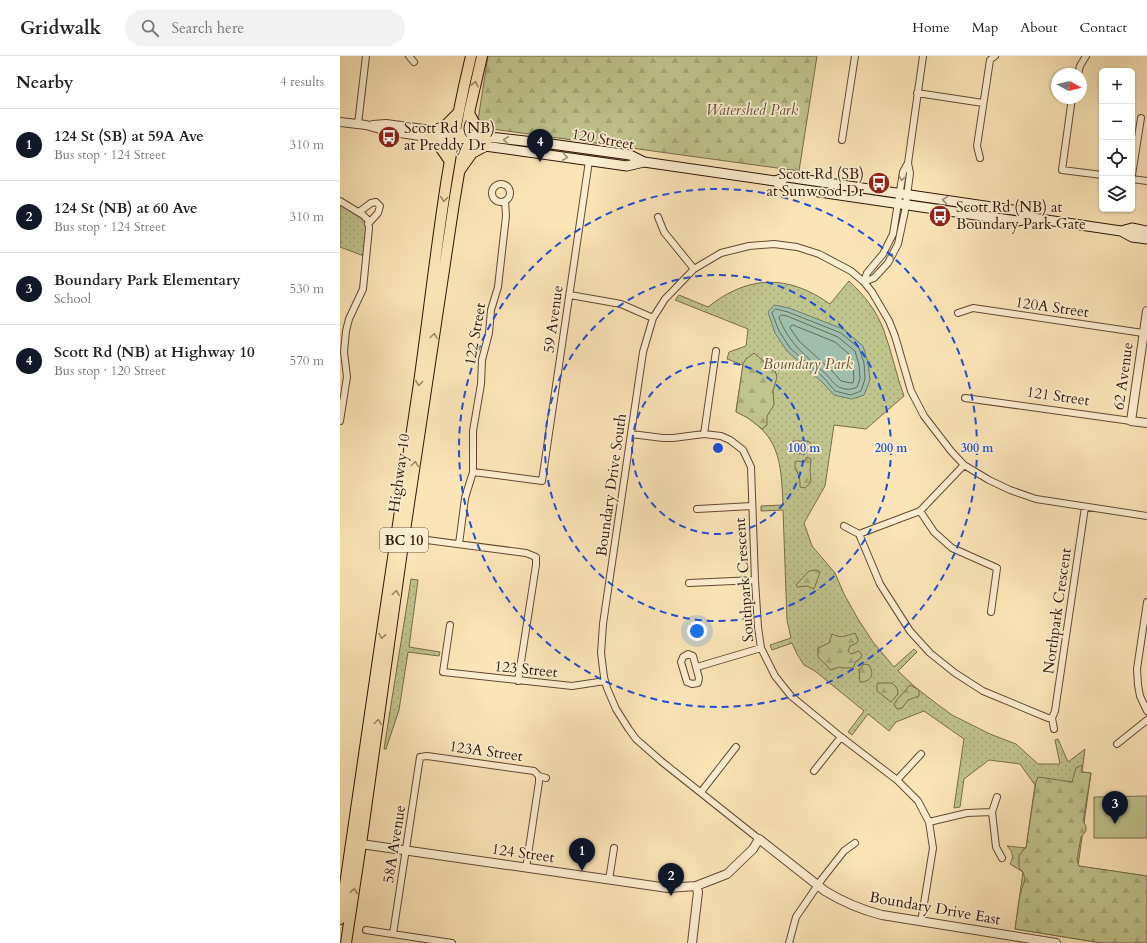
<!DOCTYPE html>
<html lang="en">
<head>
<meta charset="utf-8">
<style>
  body { margin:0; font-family:Cardo,serif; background:#f2f2f2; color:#222 }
  .controls { position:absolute; right:12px; top:12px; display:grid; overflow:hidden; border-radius:6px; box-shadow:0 1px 3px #0004 }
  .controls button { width:36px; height:36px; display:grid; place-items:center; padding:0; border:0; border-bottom:1px solid #e0e0e0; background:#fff; color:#222; font:20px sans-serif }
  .compass { position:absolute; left:711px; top:12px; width:36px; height:36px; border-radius:50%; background:#fff; box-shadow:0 1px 3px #0004; rotate:98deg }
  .you { position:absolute; left:357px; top:575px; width:14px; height:14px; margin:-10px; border:3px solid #fff; border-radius:50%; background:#1a73e8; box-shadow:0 0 0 6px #1a73e833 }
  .badge { display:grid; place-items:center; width:26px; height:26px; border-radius:50%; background:#111827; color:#fff; font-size:13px; font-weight:700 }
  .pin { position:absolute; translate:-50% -33px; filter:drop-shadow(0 1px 2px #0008) }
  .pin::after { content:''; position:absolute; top:21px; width:14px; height:12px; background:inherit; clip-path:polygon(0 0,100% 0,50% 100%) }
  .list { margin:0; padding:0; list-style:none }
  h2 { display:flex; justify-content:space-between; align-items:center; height:52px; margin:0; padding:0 16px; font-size:17px }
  h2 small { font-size:13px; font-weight:400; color:#767676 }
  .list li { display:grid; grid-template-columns:26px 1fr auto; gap:12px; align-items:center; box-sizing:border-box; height:72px; padding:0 16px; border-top:1px solid #e0e0e0 }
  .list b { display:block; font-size:15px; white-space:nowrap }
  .list p { margin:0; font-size:13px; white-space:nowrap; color:#767676 }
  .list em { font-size:13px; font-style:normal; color:#767676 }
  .icon { flex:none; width:22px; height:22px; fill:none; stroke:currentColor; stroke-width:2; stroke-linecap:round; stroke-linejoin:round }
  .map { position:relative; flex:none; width:807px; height:887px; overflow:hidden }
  header { display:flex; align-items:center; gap:24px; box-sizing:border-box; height:56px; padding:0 20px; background:#fff; border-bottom:1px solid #e0e0e0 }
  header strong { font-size:19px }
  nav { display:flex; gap:22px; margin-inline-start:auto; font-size:14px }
  .search { width:280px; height:36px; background:#f2f2f2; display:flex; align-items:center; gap:10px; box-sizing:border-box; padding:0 14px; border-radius:22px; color:#767676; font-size:15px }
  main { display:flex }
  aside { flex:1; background:#fff }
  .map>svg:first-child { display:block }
</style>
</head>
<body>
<header>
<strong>Gridwalk</strong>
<div class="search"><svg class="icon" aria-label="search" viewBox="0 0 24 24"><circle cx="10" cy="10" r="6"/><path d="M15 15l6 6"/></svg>Search here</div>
<nav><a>Home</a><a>Map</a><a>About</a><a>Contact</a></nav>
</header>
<main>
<aside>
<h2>Nearby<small>4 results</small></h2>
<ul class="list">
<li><span class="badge">1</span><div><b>124 St (SB) at 59A Ave</b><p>Bus stop · 124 Street</p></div><em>310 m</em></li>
<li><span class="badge">2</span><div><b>124 St (NB) at 60 Ave</b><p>Bus stop · 124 Street</p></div><em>310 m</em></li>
<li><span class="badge">3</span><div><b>Boundary Park Elementary</b><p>School</p></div><em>530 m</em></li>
<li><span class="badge">4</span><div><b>Scott Rd (NB) at Highway 10</b><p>Bus stop · 120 Street</p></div><em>570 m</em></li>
</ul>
</aside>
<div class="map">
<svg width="807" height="887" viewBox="0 0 807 887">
  <defs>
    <pattern id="grass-dots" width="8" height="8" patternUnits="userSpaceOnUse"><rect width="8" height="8" fill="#c0c48d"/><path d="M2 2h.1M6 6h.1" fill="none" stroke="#a5a878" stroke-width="1.8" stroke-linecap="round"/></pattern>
    <pattern id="forest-firs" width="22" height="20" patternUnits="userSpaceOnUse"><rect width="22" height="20" fill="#c0c48d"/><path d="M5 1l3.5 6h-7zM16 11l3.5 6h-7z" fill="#a5a878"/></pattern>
  </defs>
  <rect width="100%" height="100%" fill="#fbe5b7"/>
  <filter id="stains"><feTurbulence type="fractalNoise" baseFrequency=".005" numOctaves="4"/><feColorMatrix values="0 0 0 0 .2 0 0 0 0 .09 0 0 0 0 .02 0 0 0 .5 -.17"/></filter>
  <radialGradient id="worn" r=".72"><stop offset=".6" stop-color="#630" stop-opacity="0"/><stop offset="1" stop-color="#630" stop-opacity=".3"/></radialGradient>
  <path fill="url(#grass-dots)" stroke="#786c4a" d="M0,147c6,4 17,8 22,13 8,8 3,29 2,40l-24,-9z
    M509,225c15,14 28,30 35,50 8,21 12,44 20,65l-38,33 -32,-4 -9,61 -21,37 8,23 23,27 9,21 14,25 15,23 21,25 20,-18 3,3 -19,19 17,16 22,17 15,11 38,19 26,10 22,20h22l-5,-24 3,-1 10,23 17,-13 -3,23 9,1 -13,93 69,10v67h-45l-87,-14 8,-57 -13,-8c4,-7 3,-12 -3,-18l19,2 9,-63 -15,-21 -31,-4 -25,19 -4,28 -6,1 10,-69 -40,-28 -28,11 -7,9 -21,-17 -16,21 -4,-3 16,-21 -49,-40 -11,-6 -7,-11 -5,-11 -20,7 -2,-5 21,-7 -4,-18 -4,-110 -22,1v-5l22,-1c-2,-45 -3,-71 -47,-94l7,-46 -16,-6 2,-7 17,-6 2,-17 -73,-29 4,-5 29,12c40,-32 80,-33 122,-3z
    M71,523l7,1 -9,67 31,5 -1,4 -31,-4 -9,58 -13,39h-2z"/>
  <path fill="url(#forest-firs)" stroke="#786c4a" d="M148,0h329l-18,115 -314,-43 1,-4 -2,-3 -6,-1z
    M414,297l21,18 2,6 -4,14 1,14 -7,11v9l-5,4 -14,-11 -12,-6 7,-48 3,-5z
    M453,385h15l3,2 -1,7 -10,4 -9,-1 -2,-6z
    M467,401l4,2 -1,11 1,12 -6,6 -5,-1c0,-4 0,-7 -1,-10 -2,-7 -6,-9 -3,-16l8,1z
    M477,514l3,2 -6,17 -7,-3 -10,1 -1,-2 13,-14z
    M515,577l3,7 -1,3 -7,3 -2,5 3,3 8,-3 3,4 -3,5 -3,1 -3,7h-9l-5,-1 -9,3c-6,-11 -14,-7 -12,-22l11,-5 3,-9c10,5 13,2 23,-1z
    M524,608l5,1c6,9 2,17 -9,17l-1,-12z
    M540,627h12l5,5 1,6 -7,8 -14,-11v-7z
    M570,629l9,5v6l-11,4 -6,8 -5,1 -3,-5 2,-3z
    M742,709v7l9,1 -8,48 3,5v5l-5,6 -4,23 2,6 68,10v67h-45l-87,-14 5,-34 5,-16 -2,-7 -4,-4v-12l5,-7 2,-1 10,-66 2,-5 34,5 4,-14z"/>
  <path fill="#c0c48d" stroke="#786c4a" d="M807,740v42h-53v-41z"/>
  <path fill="#9fbfac" stroke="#737b6a" d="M434,249l15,3 54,21 20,17 5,17 2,17 -6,15 -12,4 -18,-4 -12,-13 -35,-31 -12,-18 -7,-21z"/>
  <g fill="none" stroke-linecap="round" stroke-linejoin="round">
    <path stroke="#686a59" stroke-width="1" d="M436,253l12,3 53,21 18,15 5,15 1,16 -4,12 -10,4 -16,-4 -10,-12 -35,-31 -11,-17 -7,-18z
      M442,259l5,1 51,21 17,14 4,14 1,14 -3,8c-5,3 -12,3 -18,0 -5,-2 -9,-9 -13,-13 -20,-18 -37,-30 -47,-56l1,-2z
      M453,269l42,17 14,12 4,12 1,12 -1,5h-2l-10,-2 -9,-10 -33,-30 -9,-13 1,-2z"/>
    <g stroke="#634832" stroke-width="8">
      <path id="minor" d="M69,0l5,6
        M738,18l2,-8 6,-10
        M577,37l66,10
        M732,42l-10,72 40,5
        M18,68l8,-68
        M502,84l13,-84
        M640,102l-3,-12 13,-86 5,-4
        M792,119l9,-57
        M792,123l15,2
        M152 137a9 9 0 1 1 18 0a9 9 0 1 1-18 0Z
        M0,145l23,14 5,5 1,8 -6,61 -14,30 -3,12 -2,21 3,25 -7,44
        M19,156l12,-9 5,-1 4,4 -2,7 -10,11
        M318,161l6,15 30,37
        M524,226l10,-4 14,-15 10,-19 7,-33 5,-38 -2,-10 15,-107
        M524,226l3,-9 16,-19 10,-20 10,-62 5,-9
        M230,239l51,9 32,14
        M618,257l15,-5 170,25
        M625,342l166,23
        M291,378l32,4h10l31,-4 17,2 9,4 13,10 8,17 4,113 3,47 3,21 14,28 16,20 50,41 56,43 21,21 11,21 4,26 -12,74
        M364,378l12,-83
        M624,409l-44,46 -61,23 21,50 30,47 20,22 25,20 28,18 65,27h4l3,-7 30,-204
        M133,416l69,9 47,-320
        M357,453l55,-3
        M580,455l14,21 18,16 45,20 -6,44
        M504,470l15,8
        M64,481l122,16 10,4v8l-18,116
        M119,488l6,-46 8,-26v-41l8,-47 1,-24 7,-27 2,-23 7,-23 8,-71 -1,-15
        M349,527l66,-3
        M807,546l-10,67 1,16 2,11 7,15
        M110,569l-7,47 129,14 33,-5
        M348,598l5,2 6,22 -1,5 -6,1 -5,-2 -6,-20 2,-5z
        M357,611l64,-19
        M712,662l2,11
        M777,688l30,-24
        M474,715l27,-34
        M557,724l24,-26
        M361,736l35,-45
        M657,741l-5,15 4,35 6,11
        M589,766l38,-9 25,-1
        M419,783l-98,-78 -25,-22 -8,-11 -12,-19 -9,-21 -3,-11 -3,-24 2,-29 40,-272 10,-34 12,-19 29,-30 27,-16 28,-7 25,-2 23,3 22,7 32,17 13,11 8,10 17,29 6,15 16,55 13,25 27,35 13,14 25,15 21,10 26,9 111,17
        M186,812l13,-86v-6
        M269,824l5,-32
        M26,874l86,13
        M53,878l27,-177 7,-1 107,15 5,5 7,2
        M449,887l7,-26 26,-38 22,-28 11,-8"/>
    </g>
    <g stroke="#634832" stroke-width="10">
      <path id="tertiary" d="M0,66l26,3 21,6 66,10
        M33,69l13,-1 68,9
        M807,255l-16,110 16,2
        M21,788l307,44 28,-2 31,-12 26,-25 6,-10 66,52c18,11 37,19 57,24l174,28
        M352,887l6,-51 -2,-6"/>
    </g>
    <g stroke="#301406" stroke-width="11">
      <path id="secondary" d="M114,77l97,11 79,11 14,7 131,19 10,6 232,34 16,-3 88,13 11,6 15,2
        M113,85l32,5 142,20 17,-4
        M435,125l12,-4 233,34 13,7
        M781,175l11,-3 15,3"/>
    </g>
    <g stroke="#301406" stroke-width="12">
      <path id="trunk" d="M129,57l8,15 11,10
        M95,75l11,-6 12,-12
        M89,81l11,10 9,13
        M120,114l12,-17 13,-7
        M0,863c25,-176 52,-353 78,-529 16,-112 26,-224 53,-334
        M6,887l15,-99 43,-307 50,-334 15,-90 13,-57"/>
    </g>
    <use href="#minor" stroke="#fceed0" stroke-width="6"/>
    <use href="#tertiary" stroke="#fceed0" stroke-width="8"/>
    <use href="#secondary" stroke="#fceed0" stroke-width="9"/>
    <use href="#trunk" stroke="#fbe5b7" stroke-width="10"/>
  </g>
  <defs><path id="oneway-chevron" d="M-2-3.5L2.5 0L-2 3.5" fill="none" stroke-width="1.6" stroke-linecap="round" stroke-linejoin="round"/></defs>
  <g stroke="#a08767">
    <use href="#oneway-chevron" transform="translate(135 28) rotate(-77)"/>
    <use href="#oneway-chevron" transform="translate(104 143) rotate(98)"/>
    <use href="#oneway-chevron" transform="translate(94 280) rotate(-82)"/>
    <use href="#oneway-chevron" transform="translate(79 327) rotate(98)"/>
    <use href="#oneway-chevron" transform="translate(75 408) rotate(-82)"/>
    <use href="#oneway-chevron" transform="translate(56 537) rotate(-82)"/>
    <use href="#oneway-chevron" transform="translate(42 580) rotate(99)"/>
    <use href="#oneway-chevron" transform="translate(38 666) rotate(-82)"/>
    <use href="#oneway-chevron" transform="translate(14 835) rotate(-81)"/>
  </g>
  <g stroke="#a08c75">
    <use href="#oneway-chevron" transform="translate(166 84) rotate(-174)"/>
    <use href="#oneway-chevron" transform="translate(225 101) rotate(8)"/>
    <use href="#oneway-chevron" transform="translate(562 122) rotate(100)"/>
    <use href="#oneway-chevron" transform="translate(605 144) rotate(-172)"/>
    <use href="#oneway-chevron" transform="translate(551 200) rotate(-63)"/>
  </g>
  <g fill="none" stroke="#1d4ed8" stroke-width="2" stroke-dasharray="7 5">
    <circle cx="378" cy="392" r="86"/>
    <circle cx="378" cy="392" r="173"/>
    <circle cx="378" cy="392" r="259"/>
  </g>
  <defs>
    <g id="bus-disc" transform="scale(1.15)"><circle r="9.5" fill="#8f2418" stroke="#fceed0"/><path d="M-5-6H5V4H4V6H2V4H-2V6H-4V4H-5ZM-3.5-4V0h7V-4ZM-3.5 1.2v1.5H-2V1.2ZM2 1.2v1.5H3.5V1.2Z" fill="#fff"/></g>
  </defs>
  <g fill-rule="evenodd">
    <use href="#bus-disc" x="49" y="81"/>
    <use href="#bus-disc" x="539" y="127"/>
    <use href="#bus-disc" x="600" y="160"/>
  </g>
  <g text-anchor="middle" stroke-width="3.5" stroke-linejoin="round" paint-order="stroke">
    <rect fill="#fceed0" stroke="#6d5543" stroke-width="1" x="40" y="472" width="48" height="24" rx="3"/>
    <g font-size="14" font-weight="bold" fill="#301406">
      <text x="64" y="489">BC 10</text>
    </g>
    <g font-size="15" font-style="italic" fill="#625235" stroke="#fceed0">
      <text x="412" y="59">Watershed Park</text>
      <text x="468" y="313">Boundary Park</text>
    </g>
    <g font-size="15" fill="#301406" stroke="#fceed0" text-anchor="start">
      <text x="64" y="77">Scott Rd (NB)<tspan x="64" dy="17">at Preddy Dr</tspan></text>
      <text x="524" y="123" text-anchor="end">Scott Rd (SB)<tspan x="524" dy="17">at Sunwood Dr</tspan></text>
      <text x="616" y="156">Scott Rd (NB) at<tspan x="616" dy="17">Boundary Park Gate</tspan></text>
    </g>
    <g font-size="15" fill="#301406" stroke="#fceed0">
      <text transform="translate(263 83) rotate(10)" y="5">120 Street</text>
      <text transform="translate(712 251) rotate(8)" y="5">120A Street</text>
      <text transform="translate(213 263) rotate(-82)" y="5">59 Avenue</text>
      <text transform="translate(135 278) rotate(-80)" y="5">122 Street</text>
      <text transform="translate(783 320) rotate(-82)" y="5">62 Avenue</text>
      <text transform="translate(718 340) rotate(8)" y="5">121 Street</text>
      <text transform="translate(59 417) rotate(-82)" y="5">Highway 10</text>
      <text transform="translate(271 429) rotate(-82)" y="5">Boundary Drive South</text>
      <text transform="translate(404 524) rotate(-94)" y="5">Southpark Crescent</text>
      <text transform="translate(717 555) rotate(-82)" y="5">Northpark Crescent</text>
      <text transform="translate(186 613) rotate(6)" y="5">123 Street</text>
      <text transform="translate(146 695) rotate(8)" y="5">123A Street</text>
      <text transform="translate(54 788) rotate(-81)" y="5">58A Avenue</text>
      <text transform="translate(183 797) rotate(8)" y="5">124 Street</text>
      <text transform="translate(595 852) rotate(10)" y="5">Boundary Drive East</text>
    </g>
  </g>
  <circle cx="378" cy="392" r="6" fill="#1d4ed8" stroke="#fceed0" stroke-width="2"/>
  <g font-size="12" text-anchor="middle" font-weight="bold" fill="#1d4ed8" stroke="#fceed0" stroke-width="3.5" stroke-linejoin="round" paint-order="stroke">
    <text x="464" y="396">100 m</text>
    <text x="551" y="396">200 m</text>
    <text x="637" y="396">300 m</text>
  </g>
  <rect width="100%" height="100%" filter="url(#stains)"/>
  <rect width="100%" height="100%" fill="url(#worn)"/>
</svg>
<div class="controls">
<button>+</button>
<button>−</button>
<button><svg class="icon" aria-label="locate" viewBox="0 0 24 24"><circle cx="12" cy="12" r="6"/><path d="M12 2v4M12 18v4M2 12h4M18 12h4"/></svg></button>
<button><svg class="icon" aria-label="layers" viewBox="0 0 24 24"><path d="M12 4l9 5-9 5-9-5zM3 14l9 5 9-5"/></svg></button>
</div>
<svg class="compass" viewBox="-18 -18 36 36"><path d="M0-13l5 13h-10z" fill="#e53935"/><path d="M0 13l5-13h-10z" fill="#767676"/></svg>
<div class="you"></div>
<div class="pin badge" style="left:242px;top:815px">1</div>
<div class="pin badge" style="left:331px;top:840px">2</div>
<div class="pin badge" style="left:775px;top:768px">3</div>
<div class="pin badge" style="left:200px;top:106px">4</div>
</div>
</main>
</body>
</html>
